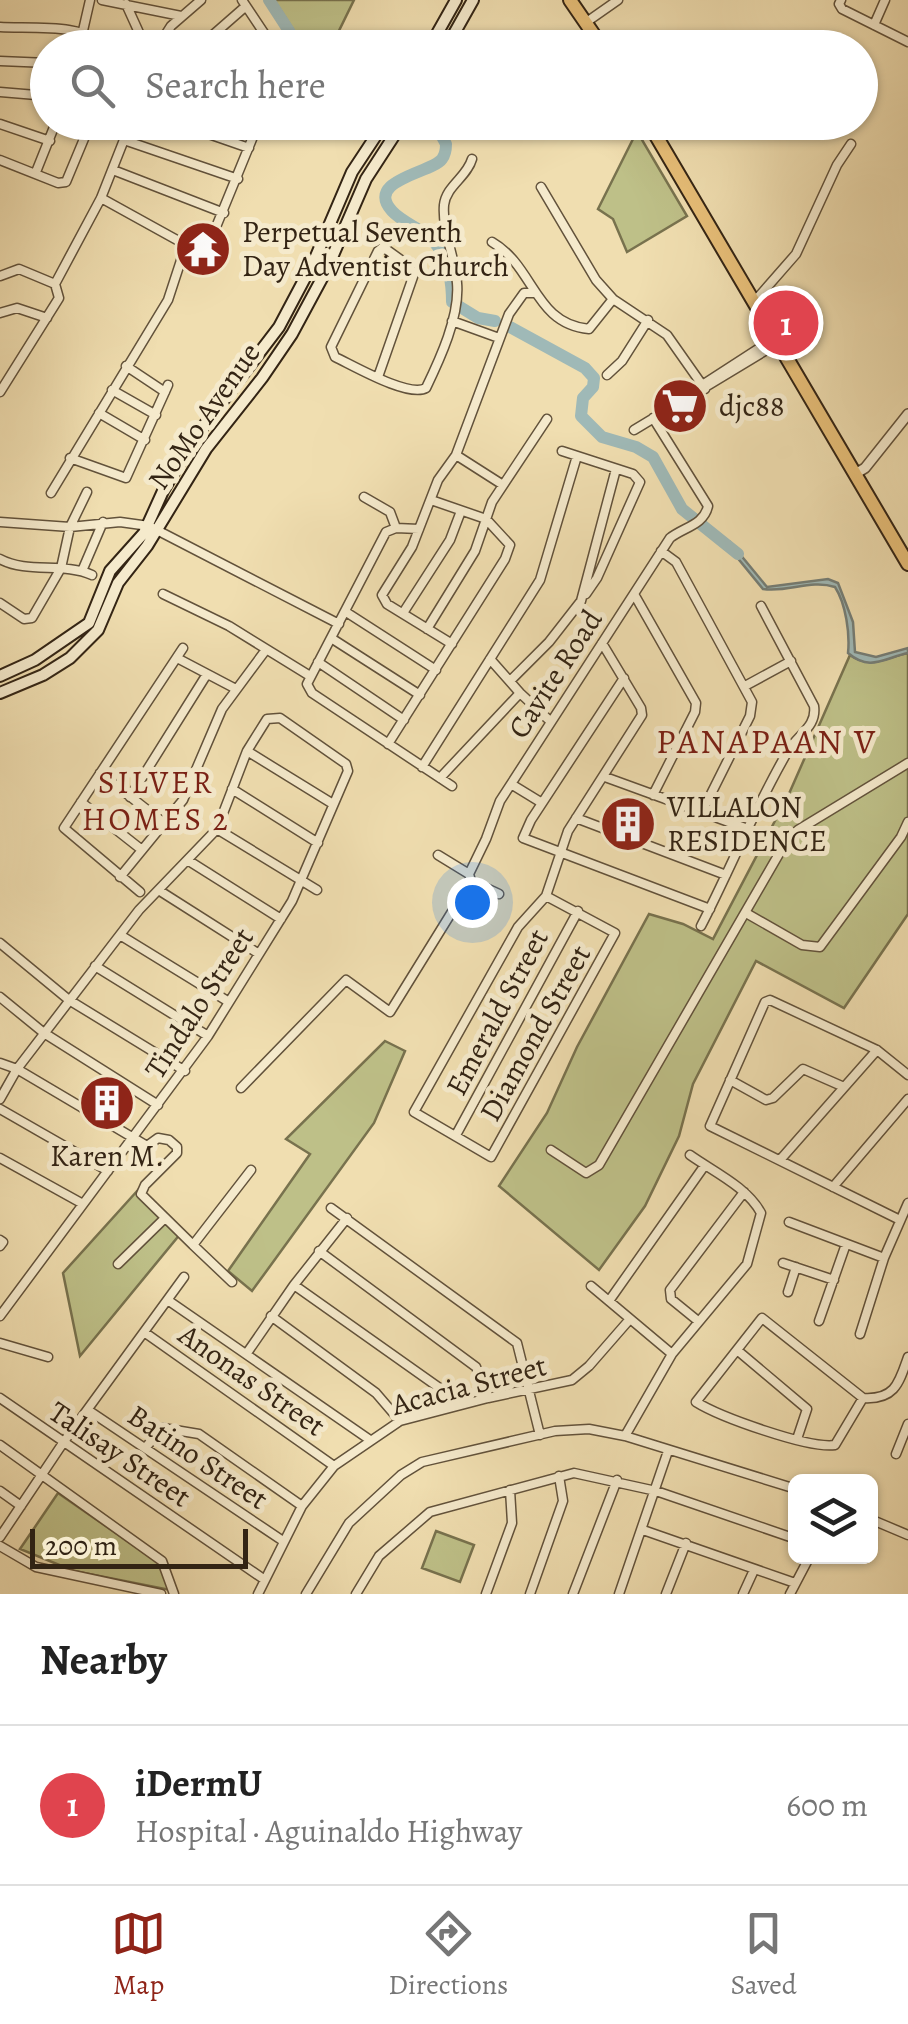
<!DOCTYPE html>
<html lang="en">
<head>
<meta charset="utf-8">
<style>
  body { margin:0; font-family:Alegreya,serif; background:#f2f2f2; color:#222 }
  .controls { position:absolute; right:30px; bottom:30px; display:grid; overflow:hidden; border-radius:15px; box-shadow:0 2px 8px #0004 }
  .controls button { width:90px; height:90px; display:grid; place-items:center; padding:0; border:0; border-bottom:2px solid #e0e0e0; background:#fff; color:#222; font:50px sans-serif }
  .scale { position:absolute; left:30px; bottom:25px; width:218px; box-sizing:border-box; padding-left:10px; border:5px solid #332414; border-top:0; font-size:28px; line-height:35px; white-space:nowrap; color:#332414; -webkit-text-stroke:8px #f5eacc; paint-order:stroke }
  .you { position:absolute; left:472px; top:902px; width:35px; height:35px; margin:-25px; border:8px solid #fff; border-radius:50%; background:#1a73e8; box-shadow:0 0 0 15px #1a73e833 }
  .badge { display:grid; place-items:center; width:65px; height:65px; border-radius:50%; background:#8f2418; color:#fff; font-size:32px; font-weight:700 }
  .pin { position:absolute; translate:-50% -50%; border:5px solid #fff; box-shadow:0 2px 10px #0006 }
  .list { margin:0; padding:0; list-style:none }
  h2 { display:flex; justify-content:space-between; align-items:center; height:130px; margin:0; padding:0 40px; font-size:42px }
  h2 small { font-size:32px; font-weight:400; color:#767676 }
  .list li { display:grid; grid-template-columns:65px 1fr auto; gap:30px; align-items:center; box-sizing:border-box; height:160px; padding:0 40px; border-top:2px solid #e0e0e0 }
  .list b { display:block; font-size:38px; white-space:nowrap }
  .list p { margin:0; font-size:32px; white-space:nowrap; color:#767676 }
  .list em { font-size:32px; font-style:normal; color:#767676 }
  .icon { flex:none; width:55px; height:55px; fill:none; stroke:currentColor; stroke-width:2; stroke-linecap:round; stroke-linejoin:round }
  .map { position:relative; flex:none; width:908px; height:1594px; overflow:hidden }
  .search { position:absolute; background:#fff; box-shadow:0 2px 8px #0004; left:30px; right:30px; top:30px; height:110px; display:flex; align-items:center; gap:25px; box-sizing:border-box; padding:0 35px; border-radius:55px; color:#767676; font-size:38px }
  .sheet { height:290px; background:#fff }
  nav { display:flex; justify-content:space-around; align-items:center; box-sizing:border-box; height:140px; border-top:2px solid #e0e0e0; background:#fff; font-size:28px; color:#767676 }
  nav a { display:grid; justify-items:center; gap:5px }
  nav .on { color:#8f2418 }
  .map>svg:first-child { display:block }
</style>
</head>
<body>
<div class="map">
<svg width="908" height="1594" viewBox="0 0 908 1594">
  <rect width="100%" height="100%" fill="#f0deb0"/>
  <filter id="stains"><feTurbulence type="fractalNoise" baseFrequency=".002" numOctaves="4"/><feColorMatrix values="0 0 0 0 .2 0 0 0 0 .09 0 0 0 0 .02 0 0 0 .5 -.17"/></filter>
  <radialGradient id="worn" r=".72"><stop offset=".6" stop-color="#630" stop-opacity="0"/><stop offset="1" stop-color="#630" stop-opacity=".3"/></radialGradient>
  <path fill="#bec088" stroke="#78724e" stroke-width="2.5" d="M274,0h80l-23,47 -26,1z
    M632,122v1l55,93 -60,36 -14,-33 -15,-10 39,-78 -10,-6z
    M908,653v261l-64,94 -88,-47 -63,123 -14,52 -34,70 -46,64 -100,-84 48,-73 30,-66 72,-133 34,10 30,15 75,-143 62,-141c21,15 36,2 58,-2z
    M385,1041l20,10 -31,72 -122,168 -24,-20 82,-117 -24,-15z
    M138,1190l43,43 -101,123 -17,-83z
    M58,1493l107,74 5,23 -96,-19 -54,-22z
    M436,1531l38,14 -14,37 -38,-14z"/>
  <path fill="#9fb9b7" stroke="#747d76" stroke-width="2.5" d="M730,542l37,45 61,-8 10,4 15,39 2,30 21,5 32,-9v5c-24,5 -38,19 -60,0 2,-19 -2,-49 -13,-66 -25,-8 -47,6 -72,2l-36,-44z"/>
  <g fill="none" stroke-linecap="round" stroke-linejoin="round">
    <path stroke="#9fb9b7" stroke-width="12" d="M269,0l31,48
      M434,122l12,22c0,5 -1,11 -4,15 -10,14 -78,21 -50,52 8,9 22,15 32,22 22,15 28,43 28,69l26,16 17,3
      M510,327l75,41 9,10 -1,9 -10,11 -2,18 21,21 34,10 17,10 29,52 56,45"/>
    <g stroke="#62523b" stroke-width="11">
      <path id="minor" d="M102,0l79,16
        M242,0l32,48
        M841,0l-2,4 3,5 66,33
        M126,4l20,44
        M588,21l30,-21
        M874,25l11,-25
        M0,27c27,2 90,-5 103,21
        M79,48l11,-48
        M157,48l14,-22 30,-26
        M198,48l48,-42
        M0,61l48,2
        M0,92l48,4
        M174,122l75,26
        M0,124l50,17
        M124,140l114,39
        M0,160l58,23 8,-1 25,-60
        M113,170l111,43
        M36,172l20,-50
        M541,187l55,93 17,19 54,36 38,54
        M101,198l85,47 21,4 52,-127
        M492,242c43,25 42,82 97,87l24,-30
        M0,276l19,-7 36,15
        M55,284l46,-86 30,-76
        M754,302l42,-48 41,-89 14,-21
        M0,313l17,-5 30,10
        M452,321l47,17
        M126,366l39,26
        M607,375l15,-14 26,-41
        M378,377l36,-103 -6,-9 -25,-18 -5,4 -47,96 4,10c19,9 74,41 91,31 14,-29 34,-72 31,-105 -2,-26 -15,-52 -13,-78 2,-19 23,-28 28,-46
        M699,387l76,-49
        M112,390l44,25
        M0,392l59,-94 -4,-14
        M99,413l46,27
        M634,430l144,-87
        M562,451l71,23 7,8 -43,96 -11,16
        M456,455l47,30
        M70,458l56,20 42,-93
        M51,493l117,-193 18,-55
        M364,497l26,15 6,16
        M0,522l70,5 50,-5 29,4 190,98
        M419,529l-23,-1 -10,4 -79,152 5,9 140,93
        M661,551l15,11 76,140 -2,14 -48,96
        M0,559c28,15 63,3 92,16
        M82,571l21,-49
        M163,594l66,32 81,50
        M634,594l62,109 -1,9 -42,83
        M0,603l24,16 8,-1 29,-50 9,-41 17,-35
        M346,612l90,58
        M403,613l47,-73 11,-29
        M427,629l48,-78 17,-49 55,-83
        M331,638l89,57
        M452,644l-65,-40 -5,-9 30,-48 26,-67 18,-25 53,-141 15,-21h12
        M177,658l59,31
        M490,659l30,34 30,28
        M318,662l86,58
        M624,678l-93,142 -8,18 187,71
        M510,681l39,-39 32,-41 35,-132
        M745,686l46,-25
        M388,744l117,-185 5,-14 -24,-26 -55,-19
        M247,751l86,53
        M422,767l118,-187 37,-124
        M100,773l64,50
        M605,777l143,52
        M440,778l80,-85
        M511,784l31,19
        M232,789l86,54
        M130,797l77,-123
        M81,802l61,48
        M576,818l150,57
        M217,829l100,61
        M438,855l31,19
        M189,861l92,58
        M120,877l63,-77 39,-91 43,-58
        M471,881l28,13
        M160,891l99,63
        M140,892l-76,-64 119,-180
        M546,896l69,37 -124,224 -77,-45 104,-185 28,-31 22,-65 74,-116 -1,-7 -39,-65
        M746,913l56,32 18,2 81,-110 7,-15
        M701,926c30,-58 54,-119 87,-175 10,-17 29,-24 26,-45l-53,-100
        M120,935l109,67
        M0,943l69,57 116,71
        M95,966l113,70
        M0,997l44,36 114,72
        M0,1063l17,6 130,77 11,-8 11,2 8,7v6l-32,32 -4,9 52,51
        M730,1080l36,20 7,-2 30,-29 41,18
        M241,1088l105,-108 44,32 81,-131 -2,-7 17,-35 14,-38 170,-263c14,-11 34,-13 38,-32l-55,-88
        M0,1099l17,-30 122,-159 78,-81 30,-78 20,-32 13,-1 66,46 2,7 -56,130 -84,135 -208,280
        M0,1109l108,62
        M456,1135l122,-224
        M551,1150l35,23 13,-8 188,-325 11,-10 110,-67
        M0,1158l83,46
        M780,1160l97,-110
        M833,1187l75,-88
        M331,1208l186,135 23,92
        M900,1220l-190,-94 55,-124 5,-2 107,50 31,25
        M789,1222l95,36
        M0,1240l3,2 -3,4
        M319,1251l157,116 12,31
        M783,1263l51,17
        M118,1264l46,-45
        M232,1282l-39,-37 58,-75
        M294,1285l147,104 6,18
        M591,1286l81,68
        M788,1292l8,-25
        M169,1301l201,139
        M609,1301l96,-136
        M271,1316l105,77 24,28
        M698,1321l-27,-22 -1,-9 74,-98
        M819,1321l27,-77
        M144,1332l190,134
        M860,1334l24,-76 24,-55
        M0,1343l48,14
        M737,1350l70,59 -10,30
        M247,1353l47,-68 53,-67
        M0,1398l265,182
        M863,1398l-101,-80 -66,84c24,15 113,47 139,43l28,-47c32,2 36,-15 45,-41
        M88,1410l195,131
        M625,1436l47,-82 75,-90 14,-51c-14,-26 -47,-41 -71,-58
        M0,1445l162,116 12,33
        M145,1448l18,-20 36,6 103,72
        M896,1454l12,-30
        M0,1491l21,15
        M870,1519l38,16
        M643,1530l152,53
        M0,1537l63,-94 121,-166
        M0,1546l36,21 125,27
        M258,1594l44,-88 32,-40 66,-45 88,-23 84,-18 17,-14 41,-47
        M306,1594l43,-71 52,-48 21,-13 133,-31 34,-2 36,7 171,53
        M356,1594l23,-38 51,-44 144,-39 82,18 140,48
        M486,1594l26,-71 -2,-33
        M530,1594l33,-93 -4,-25
        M573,1594l44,-114
        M619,1594l49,-143
        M666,1594l20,-51
        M743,1594l11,-24
        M790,1594l20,-38"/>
    </g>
    <g stroke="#62523b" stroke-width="12">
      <path id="tertiary" d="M855,474l10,-6 43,-54"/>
    </g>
    <g stroke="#332414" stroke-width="14">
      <path id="secondary" d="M429,48l27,-48
        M446,48l27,-48
        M0,676l35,-16 54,-37 21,-52 34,-38 19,-42 30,-51 86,-113 35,-66 38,-89 33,-50
        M0,693l43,-18 27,-17 28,-28 20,-47 29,-37 59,-97 56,-71 30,-44 35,-65 39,-90 37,-57"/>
    </g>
    <g stroke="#332414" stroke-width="16">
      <path id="trunk" d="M570,0l33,48
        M648,122l260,442"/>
    </g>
    <use href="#minor" stroke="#f5eacc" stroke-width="8"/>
    <use href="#tertiary" stroke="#f5eacc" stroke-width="9"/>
    <use href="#secondary" stroke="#f5eacc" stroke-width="10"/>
    <use href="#trunk" stroke="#e8bf78" stroke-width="12"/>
  </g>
  <defs>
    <g id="temple-disc" transform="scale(2.875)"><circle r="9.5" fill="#8f2418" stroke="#f5eacc"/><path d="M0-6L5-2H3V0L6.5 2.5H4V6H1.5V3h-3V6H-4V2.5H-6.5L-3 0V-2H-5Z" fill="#fff"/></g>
    <g id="supermarket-disc" transform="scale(2.875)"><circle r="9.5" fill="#8f2418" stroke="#f5eacc"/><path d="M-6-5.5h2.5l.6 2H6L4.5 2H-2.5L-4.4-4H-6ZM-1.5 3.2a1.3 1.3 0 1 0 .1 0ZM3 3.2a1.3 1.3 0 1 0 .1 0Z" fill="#fff"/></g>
    <g id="building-disc" transform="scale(2.875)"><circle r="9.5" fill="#8f2418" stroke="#f5eacc"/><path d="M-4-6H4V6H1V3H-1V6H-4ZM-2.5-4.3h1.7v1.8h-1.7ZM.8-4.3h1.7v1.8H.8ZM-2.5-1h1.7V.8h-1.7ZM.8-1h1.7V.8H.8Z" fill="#fff"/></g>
  </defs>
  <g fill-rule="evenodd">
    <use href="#temple-disc" x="203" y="249"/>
    <use href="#supermarket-disc" x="680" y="406"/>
    <use href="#building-disc" x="628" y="824"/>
    <use href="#building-disc" x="107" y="1103"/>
  </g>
  <g text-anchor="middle" stroke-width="10" stroke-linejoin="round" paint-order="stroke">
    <g font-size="30" fill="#332414" stroke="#f5eacc" text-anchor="start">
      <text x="242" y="242">Perpetual Seventh<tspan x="242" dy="34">Day Adventist Church</tspan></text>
      <text x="719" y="416">djc88</text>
      <text x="667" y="817">VILLALON<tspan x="667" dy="34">RESIDENCE</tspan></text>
      <text x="107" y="1166" text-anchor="middle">Karen M.</text>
    </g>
    <g font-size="30" fill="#332414" stroke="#f5eacc">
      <text transform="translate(204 416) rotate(-55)" y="10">NoMo Avenue</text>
      <text transform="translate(555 674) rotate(-57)" y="10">Cavite Road</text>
      <text transform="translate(199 1003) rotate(-57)" y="10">Tindalo Street</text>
      <text transform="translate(497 1012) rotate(-62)" y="10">Emerald Street</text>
      <text transform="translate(535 1033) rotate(-61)" y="10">Diamond Street</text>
      <text transform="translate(252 1380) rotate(35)" y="10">Anonas Street</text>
      <text transform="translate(469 1385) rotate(-15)" y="10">Acacia Street</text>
      <text transform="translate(120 1454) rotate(34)" y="10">Talisay Street</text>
      <text transform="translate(198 1457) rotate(34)" y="10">Batino Street</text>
    </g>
    <g font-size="32" letter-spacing="2.5" fill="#7a1f14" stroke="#f5eacc">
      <text x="156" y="793">SILVER<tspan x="156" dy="37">HOMES 2</tspan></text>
    </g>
    <g font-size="35" letter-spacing="2.5" fill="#7a1f14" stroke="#f5eacc">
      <text x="767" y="753">PANAPAAN V</text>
    </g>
  </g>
  <rect width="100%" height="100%" filter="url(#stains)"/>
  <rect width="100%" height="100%" fill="url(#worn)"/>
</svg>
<div class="controls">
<button><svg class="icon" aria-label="layers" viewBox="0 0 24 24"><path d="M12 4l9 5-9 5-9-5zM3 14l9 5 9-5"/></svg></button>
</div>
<div class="scale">200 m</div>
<div class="you"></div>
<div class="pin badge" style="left:786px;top:323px;background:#e0444e">1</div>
<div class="search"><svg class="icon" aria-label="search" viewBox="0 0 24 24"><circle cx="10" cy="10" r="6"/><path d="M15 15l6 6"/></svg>Search here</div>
</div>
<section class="sheet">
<h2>Nearby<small></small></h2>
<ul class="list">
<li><span class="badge" style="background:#e0444e">1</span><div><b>iDermU</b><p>Hospital · Aguinaldo Highway</p></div><em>600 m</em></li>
</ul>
</section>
<nav>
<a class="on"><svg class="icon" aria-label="map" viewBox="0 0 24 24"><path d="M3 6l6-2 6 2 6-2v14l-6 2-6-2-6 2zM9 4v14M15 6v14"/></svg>Map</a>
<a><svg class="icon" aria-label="directions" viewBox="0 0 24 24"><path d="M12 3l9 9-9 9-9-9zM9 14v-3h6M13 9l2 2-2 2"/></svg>Directions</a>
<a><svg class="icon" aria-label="saved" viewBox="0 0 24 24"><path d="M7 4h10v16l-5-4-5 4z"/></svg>Saved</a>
</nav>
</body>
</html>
